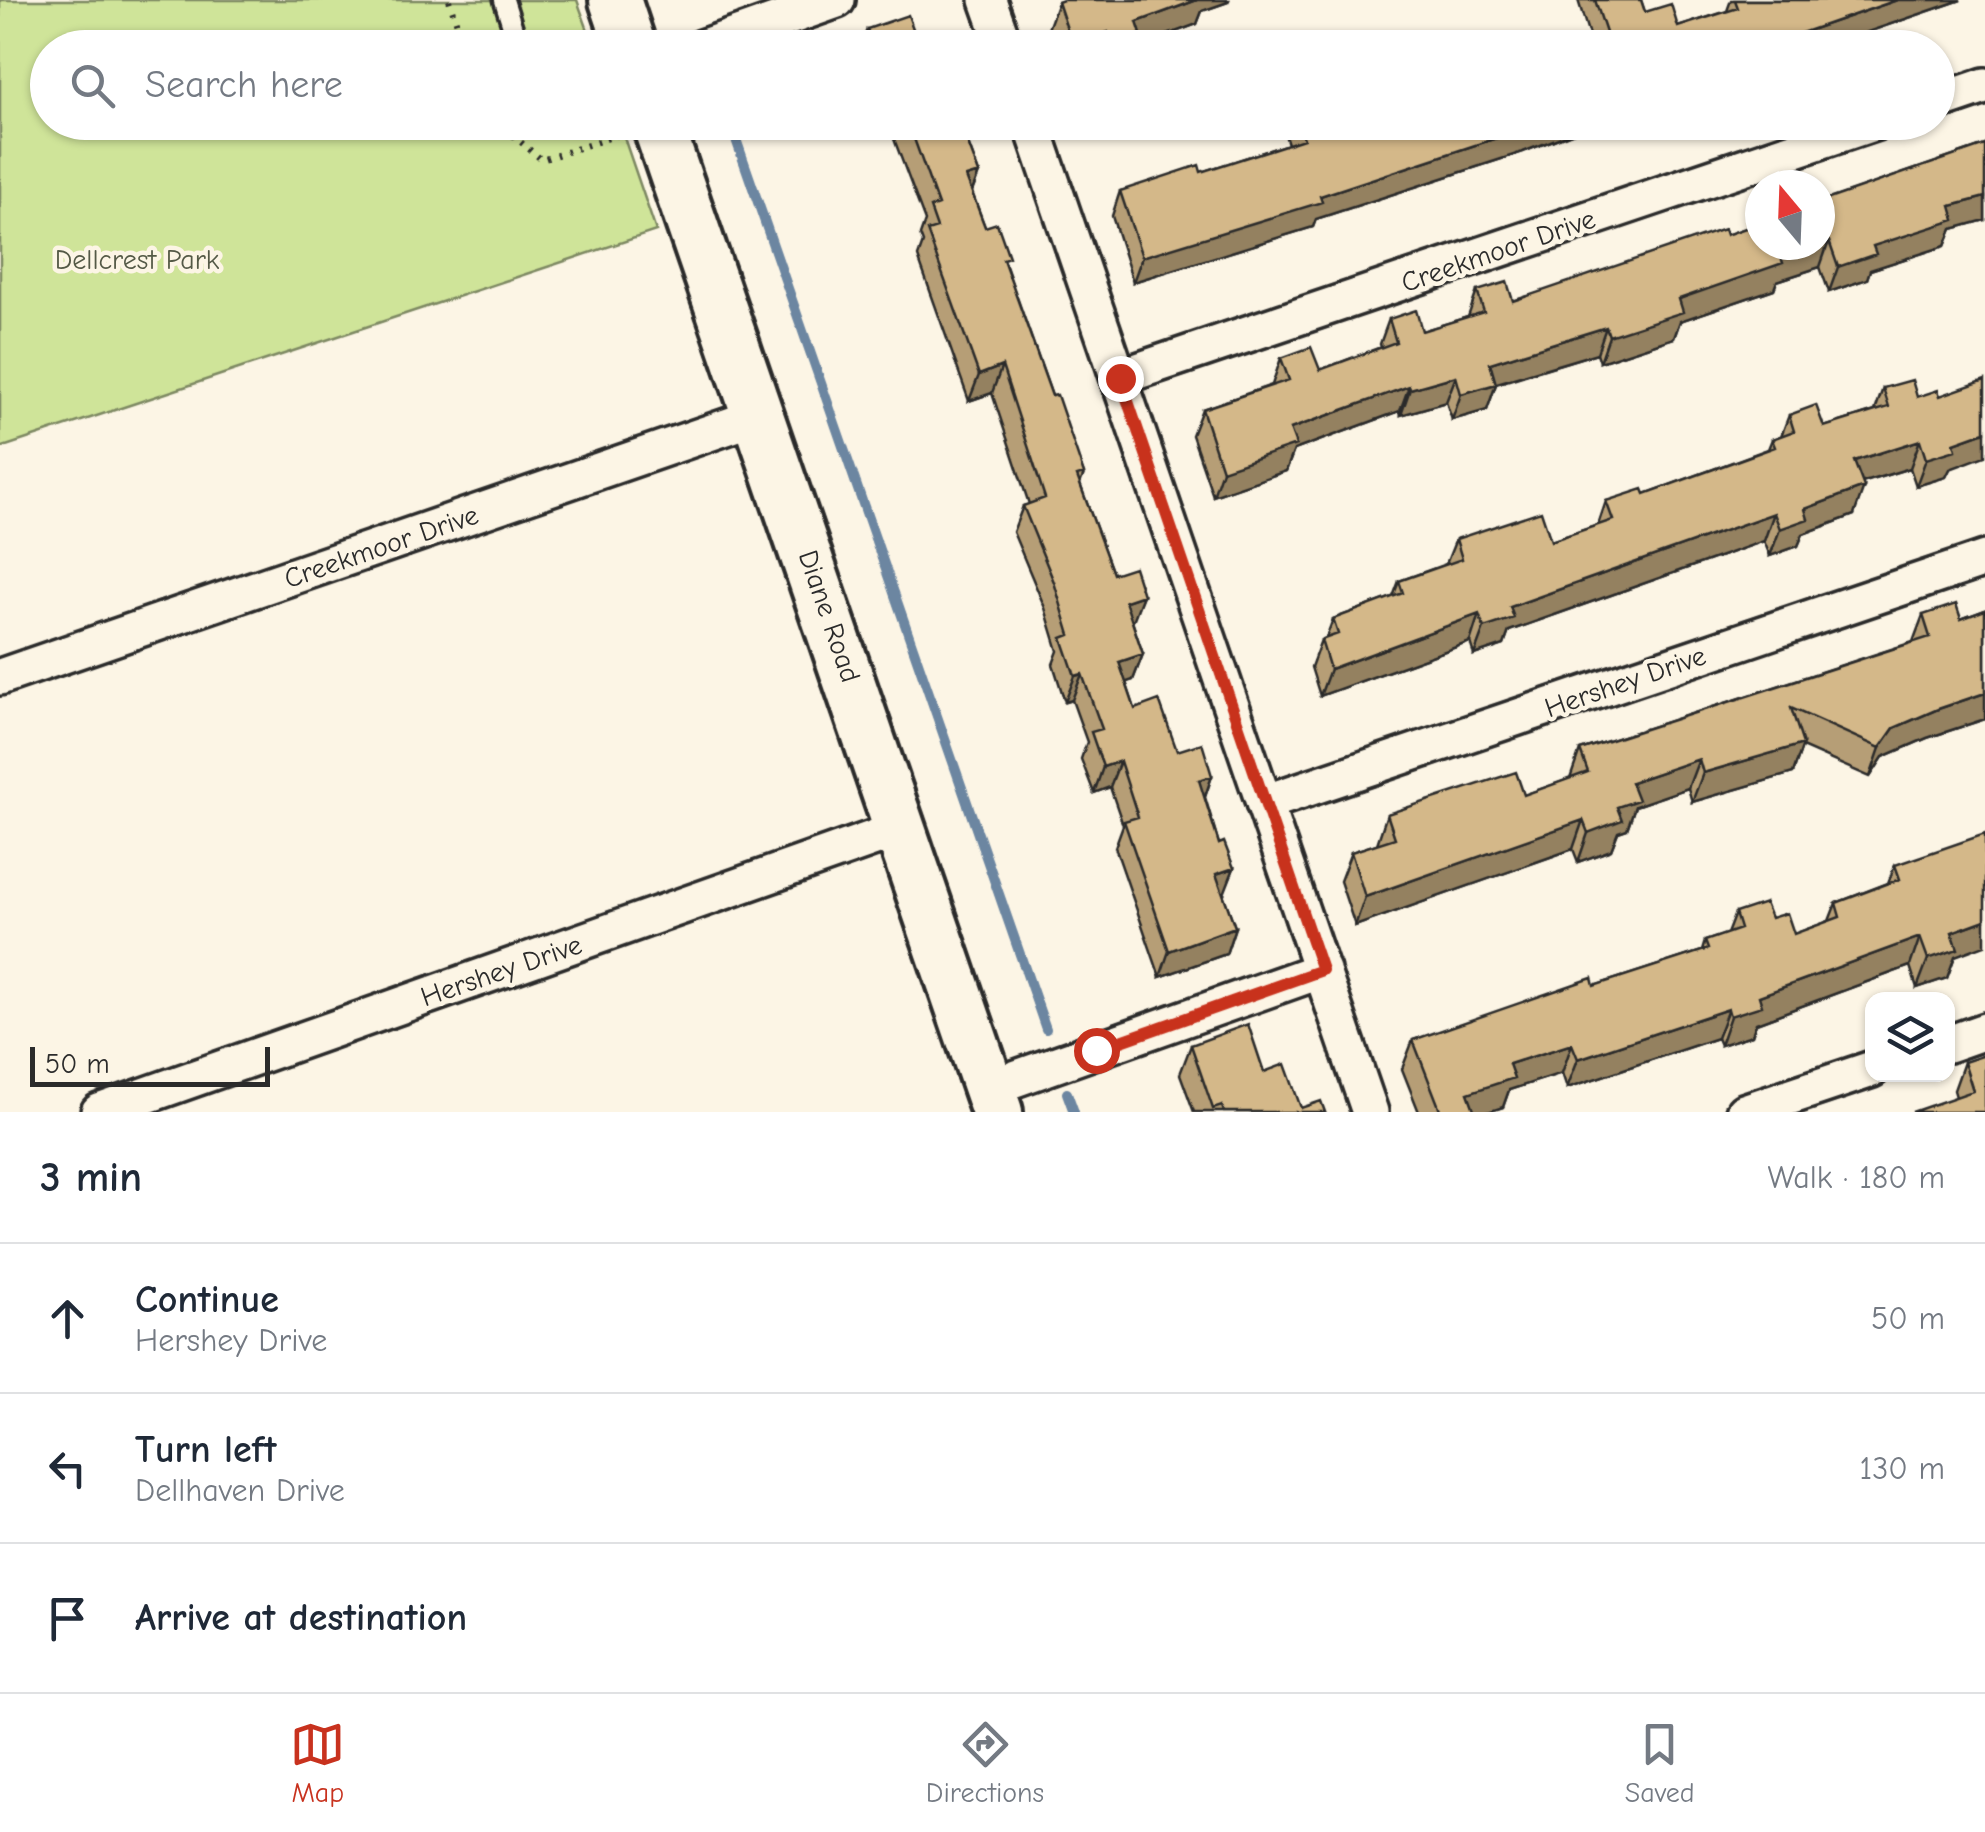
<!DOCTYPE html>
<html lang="en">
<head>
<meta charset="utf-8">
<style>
  body { margin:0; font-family:"Comic Neue",sans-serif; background:#f6f6f7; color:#1f2937 }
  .controls { position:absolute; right:30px; bottom:30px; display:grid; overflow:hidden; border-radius:20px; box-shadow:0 2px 8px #0004 }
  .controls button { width:90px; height:90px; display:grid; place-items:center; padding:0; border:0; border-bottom:2px solid #e0e1e3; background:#fff; color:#1f2937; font:50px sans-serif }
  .compass { position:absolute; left:1745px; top:170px; width:90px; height:90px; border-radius:50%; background:#fff; box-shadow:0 2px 8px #0004; rotate:341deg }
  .scale { position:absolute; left:30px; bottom:25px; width:240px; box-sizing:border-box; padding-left:10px; border:5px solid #2b2b2b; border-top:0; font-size:28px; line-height:35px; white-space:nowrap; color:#2b2b2b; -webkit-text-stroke:8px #fcf5e5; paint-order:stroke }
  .stop { position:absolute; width:30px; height:30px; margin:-22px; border:8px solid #c8321e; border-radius:50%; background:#fff }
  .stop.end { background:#c8321e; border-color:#fff; box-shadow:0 2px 10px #0008 }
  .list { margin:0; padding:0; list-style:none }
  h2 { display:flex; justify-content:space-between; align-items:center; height:130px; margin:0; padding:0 40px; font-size:42px }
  h2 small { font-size:32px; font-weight:400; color:#747a83 }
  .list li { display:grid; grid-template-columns:65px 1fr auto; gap:30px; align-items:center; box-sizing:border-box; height:150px; padding:0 40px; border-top:2px solid #e0e1e3 }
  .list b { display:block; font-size:38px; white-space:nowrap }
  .list p { margin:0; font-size:32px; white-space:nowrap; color:#747a83 }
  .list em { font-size:32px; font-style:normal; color:#747a83 }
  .icon { flex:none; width:55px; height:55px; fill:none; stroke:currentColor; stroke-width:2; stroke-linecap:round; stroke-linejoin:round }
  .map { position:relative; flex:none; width:1985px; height:1112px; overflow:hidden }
  .search { position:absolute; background:#fff; box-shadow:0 2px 8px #0004; left:30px; right:30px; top:30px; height:110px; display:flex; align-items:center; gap:25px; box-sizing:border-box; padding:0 35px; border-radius:55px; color:#747a83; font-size:38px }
  .sheet { height:580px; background:#fff }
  nav { display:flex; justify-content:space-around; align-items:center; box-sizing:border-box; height:140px; border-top:2px solid #e0e1e3; background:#fff; font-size:28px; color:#747a83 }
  nav a { display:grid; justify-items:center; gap:5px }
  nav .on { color:#c8321e }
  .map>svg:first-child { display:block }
</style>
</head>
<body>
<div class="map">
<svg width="1985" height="1112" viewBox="0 0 1985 1112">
  <rect width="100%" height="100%" fill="#fcf5e5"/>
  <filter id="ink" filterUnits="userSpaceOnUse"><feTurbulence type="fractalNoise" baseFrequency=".01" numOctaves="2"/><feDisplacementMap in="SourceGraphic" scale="20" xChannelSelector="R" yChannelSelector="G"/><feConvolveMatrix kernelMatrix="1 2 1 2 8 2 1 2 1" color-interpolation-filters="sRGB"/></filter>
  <g filter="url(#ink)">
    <path fill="#cfe499" stroke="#7d8862" stroke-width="2.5" d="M0,0h577l17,47 -546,1v74l571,1 37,108 -656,217z"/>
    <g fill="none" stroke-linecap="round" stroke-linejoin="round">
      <path stroke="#6c86a1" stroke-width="10" d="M730,122l316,907
        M1067,1093l7,19"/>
      <g stroke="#2b2b2b" stroke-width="25">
        <path id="lane" d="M504,0l15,48"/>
      </g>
      <g stroke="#2b2b2b" stroke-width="42">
        <path id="street" d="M988,0l17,48
          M701,48l136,-48
          M1938,102l47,-16
          M1031,122l339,990
          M1120,377l756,-255
          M0,677l761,-262
          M1264,803l721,-244
          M1948,1044l37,-13
          M989,1088l333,-118
          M99,1112l804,-284
          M1744,1112l128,-43"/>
      </g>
      <g stroke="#2b2b2b" stroke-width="58">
        <path id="secondary" d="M615,0l16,48
          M657,122l340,990"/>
      </g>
      <path stroke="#2b2b2b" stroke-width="6" stroke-dasharray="2.5 8" stroke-linecap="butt" d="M449,0l16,48
        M497,122l45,38 76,-25"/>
      <use href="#lane" stroke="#fcf5e5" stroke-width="18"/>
      <use href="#street" stroke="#fcf5e5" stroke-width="35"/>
      <use href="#secondary" stroke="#fcf5e5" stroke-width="50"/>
    </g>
    <path fill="#b69e76" stroke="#2b2b2b" stroke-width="2.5" d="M1578,0h63l4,12 33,15 49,-16 4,-11h230l-140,48h-228z
      M1058,2h170l-26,9 -5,13 -60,22 -1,2h-82l-6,-19z
      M867,29l53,19h-60z
      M880,122h80l19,51 -7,19 13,35 21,39 46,130 32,78 -4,10 33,90 30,21 -11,26 11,33 -10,26 -7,2 9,27 42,42 35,25 -7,21 14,47 15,24 -11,26 12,33 -9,27 -66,23 -45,-130 8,-22 -13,-38 -16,6 -13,-34 6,-17 -15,-42 -7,2 -12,-38 5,-13 -13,-43 -32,-76 10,-26 6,-2 -37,-111 -23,8 -51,-144 5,-14 -3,-8 5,-14 -37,-98 -7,2z
      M1281,122h51l3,9 41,1 28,-10h195l-76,30 -207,67 -3,8 -180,55 -21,-66 8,-25 81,-19 87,-28z
      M1985,145v75l-33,9 -7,17 -75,24 -3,9 -38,13 -9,-25 -43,14 -3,8 -94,32 -6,17 -74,24 -3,-9 -101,31 -9,26 -35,10 -6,-18 -45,13 -1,-4 -106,39 -8,21 -73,25 -21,-61 10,-26 70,-24 9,-27 39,12 61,-23 -1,-3 9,-25 33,12 46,-14 9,-26 36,10 213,-66z
      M1883,388l34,9 33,72 -4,8 -30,9 -6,-18 -48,15 -8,32 -51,19 -5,12 -28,10 -6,-15 -255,90 -5,14 -30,10 -4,-13 -150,54 -9,-29 10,-27 5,-2 7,-19 60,-22 6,-16 47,-17 10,-25 95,2 47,-16 8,-24 39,-7 123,-45 4,-10 9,-3 8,-21 35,12 51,-16z
      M1985,610v109l-58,19 -44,19 -13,20 -68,-30 -9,26 -101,29 -4,-14 -53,18 -8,23 -9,3 -7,18 -33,12 -5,-13 -218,77 -15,-45 11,-29 26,-8 10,-30 137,-19 46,-16 10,-29 333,-108 10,-27 38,4z
      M1895,865l60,91 -8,22 -30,10 -7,-22 -154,57 -4,12 -32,10 -3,-7 -150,50 -5,-15 -53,17 -6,17 -15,5h-69l-17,-43 11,-29 181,-54 108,-35 3,-10 22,-7 8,-21 36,5 23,16 35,-13 7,-18 52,-20z
      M1191,1045l73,27 37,36 24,4h-131l-14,-38z
      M1964,1062l21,50 -29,-15 -2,-7z"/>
    <path fill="#948160" stroke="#2b2b2b" stroke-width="2.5" d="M1197,0h32l-1,2 -26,9 -5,13 -60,22 -1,2h-26l1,-4 26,-22z
      M1897,0h64l-140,48h-63z
      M1108,32l-6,16h-32l2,-4z
      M1545,122h54l-76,30 -207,67 -3,8 -180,55 9,-25 178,-61z
      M979,173l-10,26 -3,-22z
      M1985,197v23l-33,9 -7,17 -75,24 -3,9 -38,13 9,-25 35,-21 78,-40z
      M1829,241l-9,26 -43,14 -3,8 -94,32 -6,17 -74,24 9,-26 70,-37 102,-42z
      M1606,327l-9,26 -117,35 10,-25z
      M1002,366l-10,27 -23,8 10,-26z
      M1456,376l-10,26 -45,13 9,-26z
      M1496,384l-9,26 -35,10 9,-26z
      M1409,386l-9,25 -106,39 -8,21 -73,25 9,-26 68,-41z
      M1985,432v24l-35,13 -4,8 -30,9 10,-27 28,-16z
      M1920,440l-10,28 -66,20 10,-27z
      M1864,487l-10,28 -51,19 -5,12 -28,10 10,-27 25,-20z
      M1774,513l-10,28 -255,90 -5,14 -30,10 10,-27 26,-21z
      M1143,595l-10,26 -17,6 9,-26z
      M1479,614l-9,28 -150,54 10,-27z
      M1143,654l-10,26 -23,8 9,-26z
      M1082,674l-10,26 -7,2 10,-26z
      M1985,693v26l-58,19 -44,19 -13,20 10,-29 14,-20 44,-19z
      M1803,744l-10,29 -101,29 11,-29z
      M1699,759l-11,29 -53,18 -8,23 -9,3 -7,18 -33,12 10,-29 29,-26 14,-25z
      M1120,761l-10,26 -16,6 9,-26z
      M1212,776l-9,26 -4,-22z
      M1583,820l-10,29 -218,77 10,-29z
      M1234,868l-10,26 -17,6 9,-26z
      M1985,920v25l-30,11 -8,22 -30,10 11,-29 24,-27z
      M1235,927l-9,27 -66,23 9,-26z
      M1920,937l-10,29 -154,57 -4,12 -32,10 10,-29 29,-20z
      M1728,1009l-11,29 -150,50 11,-29z
      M1572,1044l-10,29 -53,17 -6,17 -15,5h-26l6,-19 41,-29z"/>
    <path fill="#d4b889" stroke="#2b2b2b" stroke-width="2.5" d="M1063,0h134l-60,22 4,12 -30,10 -3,-12 -36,12 -14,-42z
      M1595,0h46l4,12 26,-8 7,23 60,-19 -3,-8h162l-139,48h-147z
      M908,15l12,33h-47l-6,-19z
      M908,122h52l19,51 -13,4 19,50 12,-4 12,34 -6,2 49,137 5,-1 27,79 -7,2 36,98 21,-7 9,28 -18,6 18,53 -24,8 16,47 24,-9 18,51 25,-8 10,33 -13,4 20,64 5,-2 10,26 -18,6 19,53 -66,24 -45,-130 14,-4 -18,-56 -17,6 -12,-35 11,-3 -20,-55 -7,2 -13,-38 8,-3 -16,-53 -31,-76 22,-8 -43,-132 -23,9 -52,-144 10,-3 -7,-20 8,-3z
      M1298,122h34l3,9 26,-9h11l4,10 28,-10h141l-225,74 2,6 -180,55 -22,-66 79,-26 2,7 103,-33z
      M1985,145v52l-34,9 4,14 -82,26 3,8 -38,13 -9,-26 -9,3v-42z
      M1760,223v22h57l-36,12 2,6 -104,36 4,13 -74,24 -3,-9 -116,36 6,21 -35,10 -5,-18 -46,13 -1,-3 -119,43 6,16 -74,25 -20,-61 87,-29 -8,-22 30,-11 9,23 76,-28 -7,-23 27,-9 6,21 62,-19 -7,-21 30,-9 6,19 211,-72 2,6z
      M1912,380l5,17 21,-7 2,6 45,-16v52l-31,11 2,7 -30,9 -6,-19 -66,21 10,26 -59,22 3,10 -28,10 -6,-16 -264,94 4,11 -30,10 -5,-14 -149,55 -9,-29 17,-6 -5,-15 70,-26 -4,-12 63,-22 -6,-20 85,-28 10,30 62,-21 -7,-19 37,-12 2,5 130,-47 -3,-8 22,-8 -5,-16 27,-10 8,22 65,-20 -6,-19z
      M1956,604l5,15 24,-9v83l-47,16 -44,19 -14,20 -89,-40 12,36 -100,29 -4,-14 -68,23 7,18 -21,7 5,13 -34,13 -5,-13 -218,77 -14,-45 44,-14 -8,-24 129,-42 8,23 64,-23 -8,-22 350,-113 -7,-22z
      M1985,834v86l-33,12 6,17 -30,10 -8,-22 -161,59 3,10 -32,10 -2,-7 -150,50 -6,-15 -63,20 5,14 -46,15 7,19h-34l-28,-72 179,-62 2,8 114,-37 -3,-8 35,-12 -5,-16 30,-10 6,15 16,-5 7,21 46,-17 -4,-14 64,-24 -5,-14z
      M1248,1024l16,48 21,-8 16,44 20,-7 4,11h-101l-2,-6 -9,3 -22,-64z
      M1985,1055v57h-73l61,-21 -9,-29z"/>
  </g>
  <g fill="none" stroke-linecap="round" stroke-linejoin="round" filter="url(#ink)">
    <path stroke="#c8321e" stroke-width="12" d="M1096,1050l226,-80 -202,-592"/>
  </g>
  <g text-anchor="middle" stroke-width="9" stroke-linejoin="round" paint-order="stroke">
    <g font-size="28" fill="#2b2b2b" stroke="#fcf5e5">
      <text transform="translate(1498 250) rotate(-19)" y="10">Creekmoor Drive</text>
      <text transform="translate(381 546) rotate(-19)" y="10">Creekmoor Drive</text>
      <text transform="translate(830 616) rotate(71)" y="10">Diane Road</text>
      <text transform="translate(1625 681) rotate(-19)" y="10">Hershey Drive</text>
      <text transform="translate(501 970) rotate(-19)" y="10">Hershey Drive</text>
    </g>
    <g font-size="28" fill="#545946" stroke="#fcf5e5">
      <text x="137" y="269">Dellcrest Park</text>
    </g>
  </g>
</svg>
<div class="controls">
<button><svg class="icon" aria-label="layers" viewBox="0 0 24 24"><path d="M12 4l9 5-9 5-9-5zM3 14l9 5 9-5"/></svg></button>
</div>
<svg class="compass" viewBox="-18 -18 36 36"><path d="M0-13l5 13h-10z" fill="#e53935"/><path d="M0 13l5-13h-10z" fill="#747a83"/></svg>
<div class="scale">50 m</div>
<div class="stop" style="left:1096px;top:1050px"></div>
<div class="stop end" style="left:1120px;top:378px"></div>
<div class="search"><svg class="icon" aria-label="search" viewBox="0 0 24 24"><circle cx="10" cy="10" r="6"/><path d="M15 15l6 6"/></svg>Search here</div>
</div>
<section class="sheet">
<h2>3 min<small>Walk · 180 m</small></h2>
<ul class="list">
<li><svg class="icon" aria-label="ahead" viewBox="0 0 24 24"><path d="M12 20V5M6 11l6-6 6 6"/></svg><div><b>Continue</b><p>Hershey Drive</p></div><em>50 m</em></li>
<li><svg class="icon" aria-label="left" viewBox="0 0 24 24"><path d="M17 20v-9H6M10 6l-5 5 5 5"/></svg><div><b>Turn left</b><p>Dellhaven Drive</p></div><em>130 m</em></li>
<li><svg class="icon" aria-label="arrive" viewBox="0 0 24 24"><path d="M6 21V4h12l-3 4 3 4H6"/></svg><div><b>Arrive at destination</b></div></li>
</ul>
</section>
<nav>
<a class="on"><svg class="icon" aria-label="map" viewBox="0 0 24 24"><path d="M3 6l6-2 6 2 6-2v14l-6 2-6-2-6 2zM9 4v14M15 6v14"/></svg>Map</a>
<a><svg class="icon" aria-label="directions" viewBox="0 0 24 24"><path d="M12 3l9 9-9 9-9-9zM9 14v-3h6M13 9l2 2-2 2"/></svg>Directions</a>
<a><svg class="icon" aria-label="saved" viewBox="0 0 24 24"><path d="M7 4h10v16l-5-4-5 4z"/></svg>Saved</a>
</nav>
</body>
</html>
